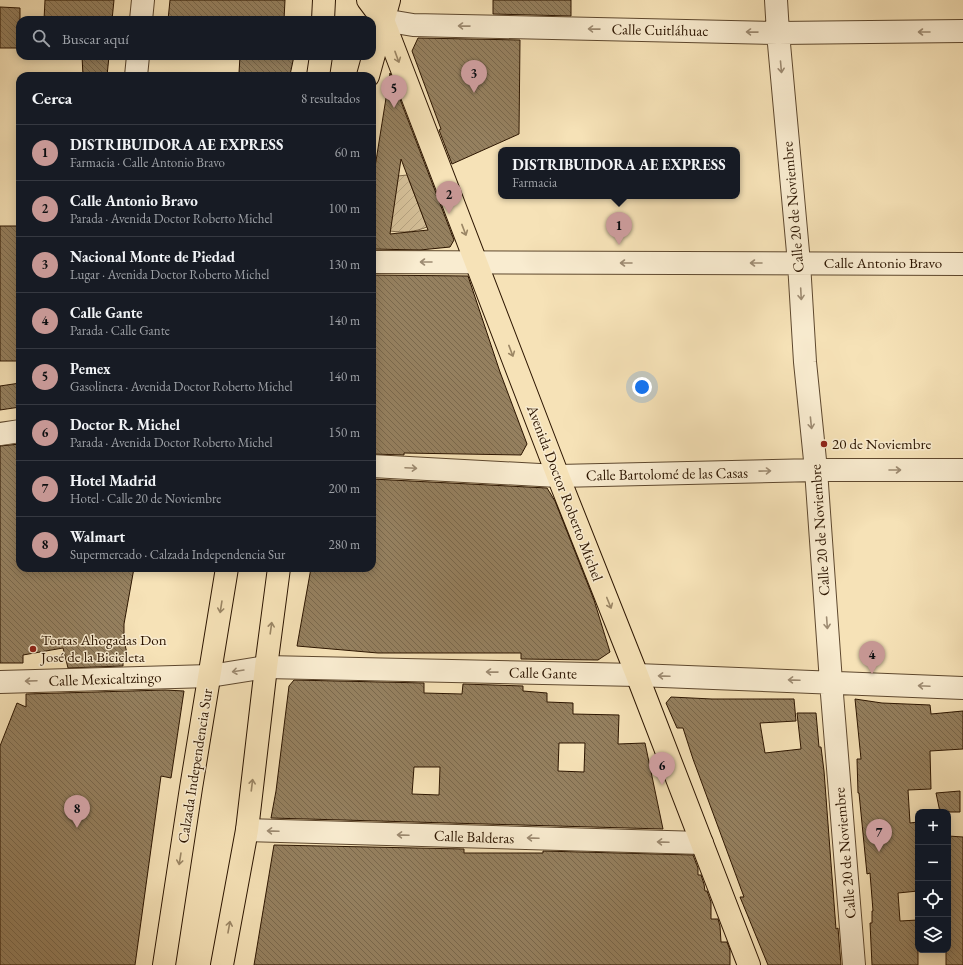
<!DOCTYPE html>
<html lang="es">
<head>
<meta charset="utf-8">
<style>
  body { margin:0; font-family:"EB Garamond",serif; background:#20242c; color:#f1f3f6 }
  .controls { position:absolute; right:12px; bottom:12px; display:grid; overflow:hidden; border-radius:8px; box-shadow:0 2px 10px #0003 }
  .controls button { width:36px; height:36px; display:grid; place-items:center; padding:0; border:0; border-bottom:1px solid #363941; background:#171b24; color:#f1f3f6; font:20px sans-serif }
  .you { position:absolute; left:642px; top:387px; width:14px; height:14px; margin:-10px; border:3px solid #fff; border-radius:50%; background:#1a73e8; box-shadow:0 0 0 6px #1a73e833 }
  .badge { display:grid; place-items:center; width:26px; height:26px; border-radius:50%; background:#c59692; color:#111; font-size:13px; font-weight:700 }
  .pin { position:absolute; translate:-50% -33px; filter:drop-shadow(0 1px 2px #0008) }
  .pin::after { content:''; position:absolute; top:21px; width:14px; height:12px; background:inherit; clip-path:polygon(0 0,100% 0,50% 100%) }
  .popup { position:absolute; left:498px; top:147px; width:242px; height:52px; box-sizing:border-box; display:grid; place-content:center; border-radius:8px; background:#171b24; filter:drop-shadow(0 1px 3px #0005); font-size:13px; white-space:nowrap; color:#9ea1a6 }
  .popup b { font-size:15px; color:#f1f3f6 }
  .popup::after { content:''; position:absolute; left:50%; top:100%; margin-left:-8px; border:8px solid transparent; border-top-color:#171b24 }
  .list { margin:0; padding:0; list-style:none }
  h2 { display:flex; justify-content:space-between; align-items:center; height:52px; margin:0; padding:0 16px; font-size:17px }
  h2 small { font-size:13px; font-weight:400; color:#9ea1a6 }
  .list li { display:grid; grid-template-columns:26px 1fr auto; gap:12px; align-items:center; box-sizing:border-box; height:56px; padding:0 16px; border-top:1px solid #363941 }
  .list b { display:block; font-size:15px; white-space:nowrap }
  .list p { margin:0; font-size:13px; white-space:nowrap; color:#9ea1a6 }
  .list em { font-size:13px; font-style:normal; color:#9ea1a6 }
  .icon { flex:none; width:22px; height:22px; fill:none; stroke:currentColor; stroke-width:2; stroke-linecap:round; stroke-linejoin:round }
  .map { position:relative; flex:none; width:963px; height:965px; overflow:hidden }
  .search { position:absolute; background:#171b24; box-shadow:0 2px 10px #0003; left:16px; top:16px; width:360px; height:44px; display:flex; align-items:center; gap:10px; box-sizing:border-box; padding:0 14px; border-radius:12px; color:#9ea1a6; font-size:15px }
  .panel { position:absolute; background:#171b24; box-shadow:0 2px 10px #0003; left:16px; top:72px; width:360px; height:500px; border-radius:12px }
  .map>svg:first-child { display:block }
</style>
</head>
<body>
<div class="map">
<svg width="963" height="965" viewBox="0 0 963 965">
  <defs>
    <pattern id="garden-furrows" width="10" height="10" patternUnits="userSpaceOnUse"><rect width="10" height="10" fill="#d4bf98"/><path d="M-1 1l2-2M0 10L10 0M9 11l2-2" fill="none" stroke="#b6a381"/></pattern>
    <pattern id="building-back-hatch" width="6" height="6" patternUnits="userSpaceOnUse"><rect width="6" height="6" fill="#95805f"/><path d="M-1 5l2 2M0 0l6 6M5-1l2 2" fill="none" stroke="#7a684c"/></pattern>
  </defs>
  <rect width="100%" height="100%" fill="#f6e2b7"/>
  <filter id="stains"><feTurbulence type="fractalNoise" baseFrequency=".005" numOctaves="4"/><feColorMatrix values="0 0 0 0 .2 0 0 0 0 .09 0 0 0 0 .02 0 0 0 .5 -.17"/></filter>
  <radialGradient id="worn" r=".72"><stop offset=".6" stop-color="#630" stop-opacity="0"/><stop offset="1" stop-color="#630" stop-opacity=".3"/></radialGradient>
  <path fill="url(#garden-furrows)" stroke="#806a4c" d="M407,175l20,52c-13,5 -23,6 -37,4l8,-55z"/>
  <path fill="url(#building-back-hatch)" stroke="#2c1500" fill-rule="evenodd" d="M45,0h69l-2,20h-68z
    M170,0h115l-1,20h-116z
    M493,0h78v16l-78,-2z
    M0,7l20,1v40h-20z
    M418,38l102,2 -1,94 -67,30 -13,-34 2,-1 -29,-78z
    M82,56h27l-2,20h-24z
    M240,56h54l-4,19 -51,-2z
    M390,73l64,167 -4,7 -30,3 -48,-1v-63zM401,159l27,71 -38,4z
    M0,226h20v135h-20z
    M372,275l96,1 32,96 27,72 -6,11 -117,-2v2l-32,-1z
    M20,383v24l-20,3v-24z
    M20,444v124h114l-10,56v17l5,20h-6v5l-55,2 -5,-20 -40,7v8h-23v-217z
    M372,479l175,9 8,13 39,99 16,52 -12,8 -77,-1v-6h-143l-81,-7 14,-78h61z
    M294,680l130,3v10l38,1 1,-10 60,2v5l24,2v9l26,1v11l46,1 -1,29 27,-1 18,86 -392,-11 5,-27 13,-105zM559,743h26l-1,29 -26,-1zM414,767h26l-1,28 -27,-1z
    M165,690l19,1 -13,87 -10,-2 -26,189h-135v-219l17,-43 9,4v-13z
    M671,697l41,2h82l2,22 -36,2 5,30 36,-4 -4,-36h19l3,34h2l3,24 12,158 2,-1 3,37h-73l-28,-68h4l-51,-138 -10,-31h-6l-11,-25z
    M855,699l27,4 48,2 1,9 32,-3v38l-33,2 1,38 -23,1 2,33 8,-1v69l-20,2 2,28 18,-1v45h-46l-2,-42h2v-12h1l-3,-38 -3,1 -8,-81h-1l-1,-34h4z
    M960,791v21h-20l-4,-19z
    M948,836l15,1v128h-17v-15h2z
    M274,845l190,4v4h79v-2l150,4 5,13v7h3l3,9 1,7h2l4,11v17h7l2,7 1,16h6l3,8v15h-476z"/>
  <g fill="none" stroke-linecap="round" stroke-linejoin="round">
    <g stroke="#5e482e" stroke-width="24">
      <path id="minor" d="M776,0l2,33 21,230 6,99 11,108 15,212 23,283
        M141,20l2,-20
        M383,20l30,5 365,8 185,-2
        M136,76l2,-20
        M372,262l591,2
        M0,434l20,-3
        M372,466l186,10 258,-6h147
        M0,682l210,-6 56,-9 371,8 326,13
        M247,830l455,13"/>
    </g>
    <g stroke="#2c1500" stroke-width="24">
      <path id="major" d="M368,0l15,20 175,456 79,199 112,290
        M323,20l1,-20
        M318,76l3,-20
        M368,76l21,-76
        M164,965l27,-177 36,-220
        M222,965l25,-135 19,-163 13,-99"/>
    </g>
    <use href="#minor" stroke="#f9ecd0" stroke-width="22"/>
    <use href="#major" stroke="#f6e2b7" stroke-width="22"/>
  </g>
  <defs><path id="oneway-shaft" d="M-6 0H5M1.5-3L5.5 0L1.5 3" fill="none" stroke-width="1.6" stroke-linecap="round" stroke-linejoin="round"/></defs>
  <g stroke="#9d8b72">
    <use href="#oneway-shaft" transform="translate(464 26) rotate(-179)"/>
    <use href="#oneway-shaft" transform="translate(594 29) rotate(-179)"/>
    <use href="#oneway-shaft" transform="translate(752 32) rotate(-179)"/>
    <use href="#oneway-shaft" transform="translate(924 32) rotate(180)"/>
    <use href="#oneway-shaft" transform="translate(781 67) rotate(85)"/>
    <use href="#oneway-shaft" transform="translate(426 262) rotate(-180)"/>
    <use href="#oneway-shaft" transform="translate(626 263) rotate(-180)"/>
    <use href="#oneway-shaft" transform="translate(756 263) rotate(-180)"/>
    <use href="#oneway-shaft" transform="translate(801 294) rotate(87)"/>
    <use href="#oneway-shaft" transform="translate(811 423) rotate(84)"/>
    <use href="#oneway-shaft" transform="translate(411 468) rotate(3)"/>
    <use href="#oneway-shaft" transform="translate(895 470)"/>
    <use href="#oneway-shaft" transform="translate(765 471) rotate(-1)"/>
    <use href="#oneway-shaft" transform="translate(827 623) rotate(86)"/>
    <use href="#oneway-shaft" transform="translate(238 671) rotate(171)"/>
    <use href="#oneway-shaft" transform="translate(492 672) rotate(-179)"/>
    <use href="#oneway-shaft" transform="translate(664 676) rotate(-178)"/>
    <use href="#oneway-shaft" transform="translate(794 680) rotate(-178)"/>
    <use href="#oneway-shaft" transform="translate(31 681) rotate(178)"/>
    <use href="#oneway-shaft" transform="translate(924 686) rotate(-177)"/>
    <use href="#oneway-shaft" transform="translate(273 831) rotate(-178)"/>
    <use href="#oneway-shaft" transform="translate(403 835) rotate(-178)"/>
    <use href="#oneway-shaft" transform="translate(533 838) rotate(-178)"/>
    <use href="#oneway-shaft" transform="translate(663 842) rotate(-178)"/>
  </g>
  <g stroke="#9b8665">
    <use href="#oneway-shaft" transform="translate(397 57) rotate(70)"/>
    <use href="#oneway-shaft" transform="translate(464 230) rotate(69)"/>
    <use href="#oneway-shaft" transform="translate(511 351) rotate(69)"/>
    <use href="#oneway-shaft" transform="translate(609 603) rotate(68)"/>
    <use href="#oneway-shaft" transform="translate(221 607) rotate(99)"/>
    <use href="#oneway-shaft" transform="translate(271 628) rotate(-82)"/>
    <use href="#oneway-shaft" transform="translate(252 785) rotate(-83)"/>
    <use href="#oneway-shaft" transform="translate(180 859) rotate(99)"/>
    <use href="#oneway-shaft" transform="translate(229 927) rotate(-80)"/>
  </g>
  <g fill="#8f2418" stroke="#f9ecd0" stroke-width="1.5">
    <circle cx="824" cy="444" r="4"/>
    <circle cx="33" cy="649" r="4"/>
  </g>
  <g text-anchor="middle" stroke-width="3" stroke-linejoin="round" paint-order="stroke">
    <g font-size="15" fill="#2c1500" stroke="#f9ecd0">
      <text transform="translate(660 30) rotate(1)" y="5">Calle Cuitláhuac</text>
      <text transform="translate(793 207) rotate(-95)" y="5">Calle 20 de Noviembre</text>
      <text x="883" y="268">Calle Antonio Bravo</text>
      <text transform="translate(667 474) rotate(-1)" y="5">Calle Bartolomé de las Casas</text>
      <text transform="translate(565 493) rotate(69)" y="5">Avenida Doctor Roberto Michel</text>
      <text transform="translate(820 530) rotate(-94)" y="5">Calle 20 de Noviembre</text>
      <text transform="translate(543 673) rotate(1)" y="5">Calle Gante</text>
      <text transform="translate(105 679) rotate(-2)" y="5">Calle Mexicaltzingo</text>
      <text transform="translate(195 766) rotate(-81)" y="5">Calzada Independencia Sur</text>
      <text transform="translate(474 837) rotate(2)" y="5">Calle Balderas</text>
      <text transform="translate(845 853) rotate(-95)" y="5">Calle 20 de Noviembre</text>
    </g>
    <g font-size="15" fill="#2c1500" stroke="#f9ecd0" text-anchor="start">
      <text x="832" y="449">20 de Noviembre</text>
      <text x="41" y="645">Tortas Ahogadas Don<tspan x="41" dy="17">José de la Bicicleta</tspan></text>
    </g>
  </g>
  <rect width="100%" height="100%" filter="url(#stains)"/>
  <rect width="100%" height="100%" fill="url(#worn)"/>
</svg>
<div class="controls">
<button>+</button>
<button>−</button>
<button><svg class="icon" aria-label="locate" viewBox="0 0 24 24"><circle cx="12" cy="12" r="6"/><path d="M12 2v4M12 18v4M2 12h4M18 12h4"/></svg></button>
<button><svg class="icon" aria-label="layers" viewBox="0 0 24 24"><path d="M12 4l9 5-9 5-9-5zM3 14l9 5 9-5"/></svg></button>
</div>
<div class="you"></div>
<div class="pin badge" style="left:619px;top:245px">1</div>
<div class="popup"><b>DISTRIBUIDORA AE EXPRESS</b>Farmacia</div>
<div class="pin badge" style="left:449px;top:214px">2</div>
<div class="pin badge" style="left:474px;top:93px">3</div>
<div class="pin badge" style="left:872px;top:674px">4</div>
<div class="pin badge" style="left:394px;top:108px">5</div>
<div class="pin badge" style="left:662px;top:785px">6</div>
<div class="pin badge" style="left:879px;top:852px">7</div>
<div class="pin badge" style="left:77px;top:828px">8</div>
<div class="search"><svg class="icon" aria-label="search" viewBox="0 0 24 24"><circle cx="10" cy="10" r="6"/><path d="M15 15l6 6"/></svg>Buscar aquí</div>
<section class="panel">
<h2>Cerca<small>8 resultados</small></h2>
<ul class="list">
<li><span class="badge">1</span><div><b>DISTRIBUIDORA AE EXPRESS</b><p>Farmacia · Calle Antonio Bravo</p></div><em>60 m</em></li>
<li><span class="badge">2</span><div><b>Calle Antonio Bravo</b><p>Parada · Avenida Doctor Roberto Michel</p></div><em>100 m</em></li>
<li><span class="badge">3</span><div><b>Nacional Monte de Piedad</b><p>Lugar · Avenida Doctor Roberto Michel</p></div><em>130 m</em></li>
<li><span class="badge">4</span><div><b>Calle Gante</b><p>Parada · Calle Gante</p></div><em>140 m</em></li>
<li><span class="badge">5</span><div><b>Pemex</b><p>Gasolinera · Avenida Doctor Roberto Michel</p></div><em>140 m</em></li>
<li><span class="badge">6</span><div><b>Doctor R. Michel</b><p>Parada · Avenida Doctor Roberto Michel</p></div><em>150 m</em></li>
<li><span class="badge">7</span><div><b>Hotel Madrid</b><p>Hotel · Calle 20 de Noviembre</p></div><em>200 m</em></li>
<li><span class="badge">8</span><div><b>Walmart</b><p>Supermercado · Calzada Independencia Sur</p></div><em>280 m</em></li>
</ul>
</section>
</div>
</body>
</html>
